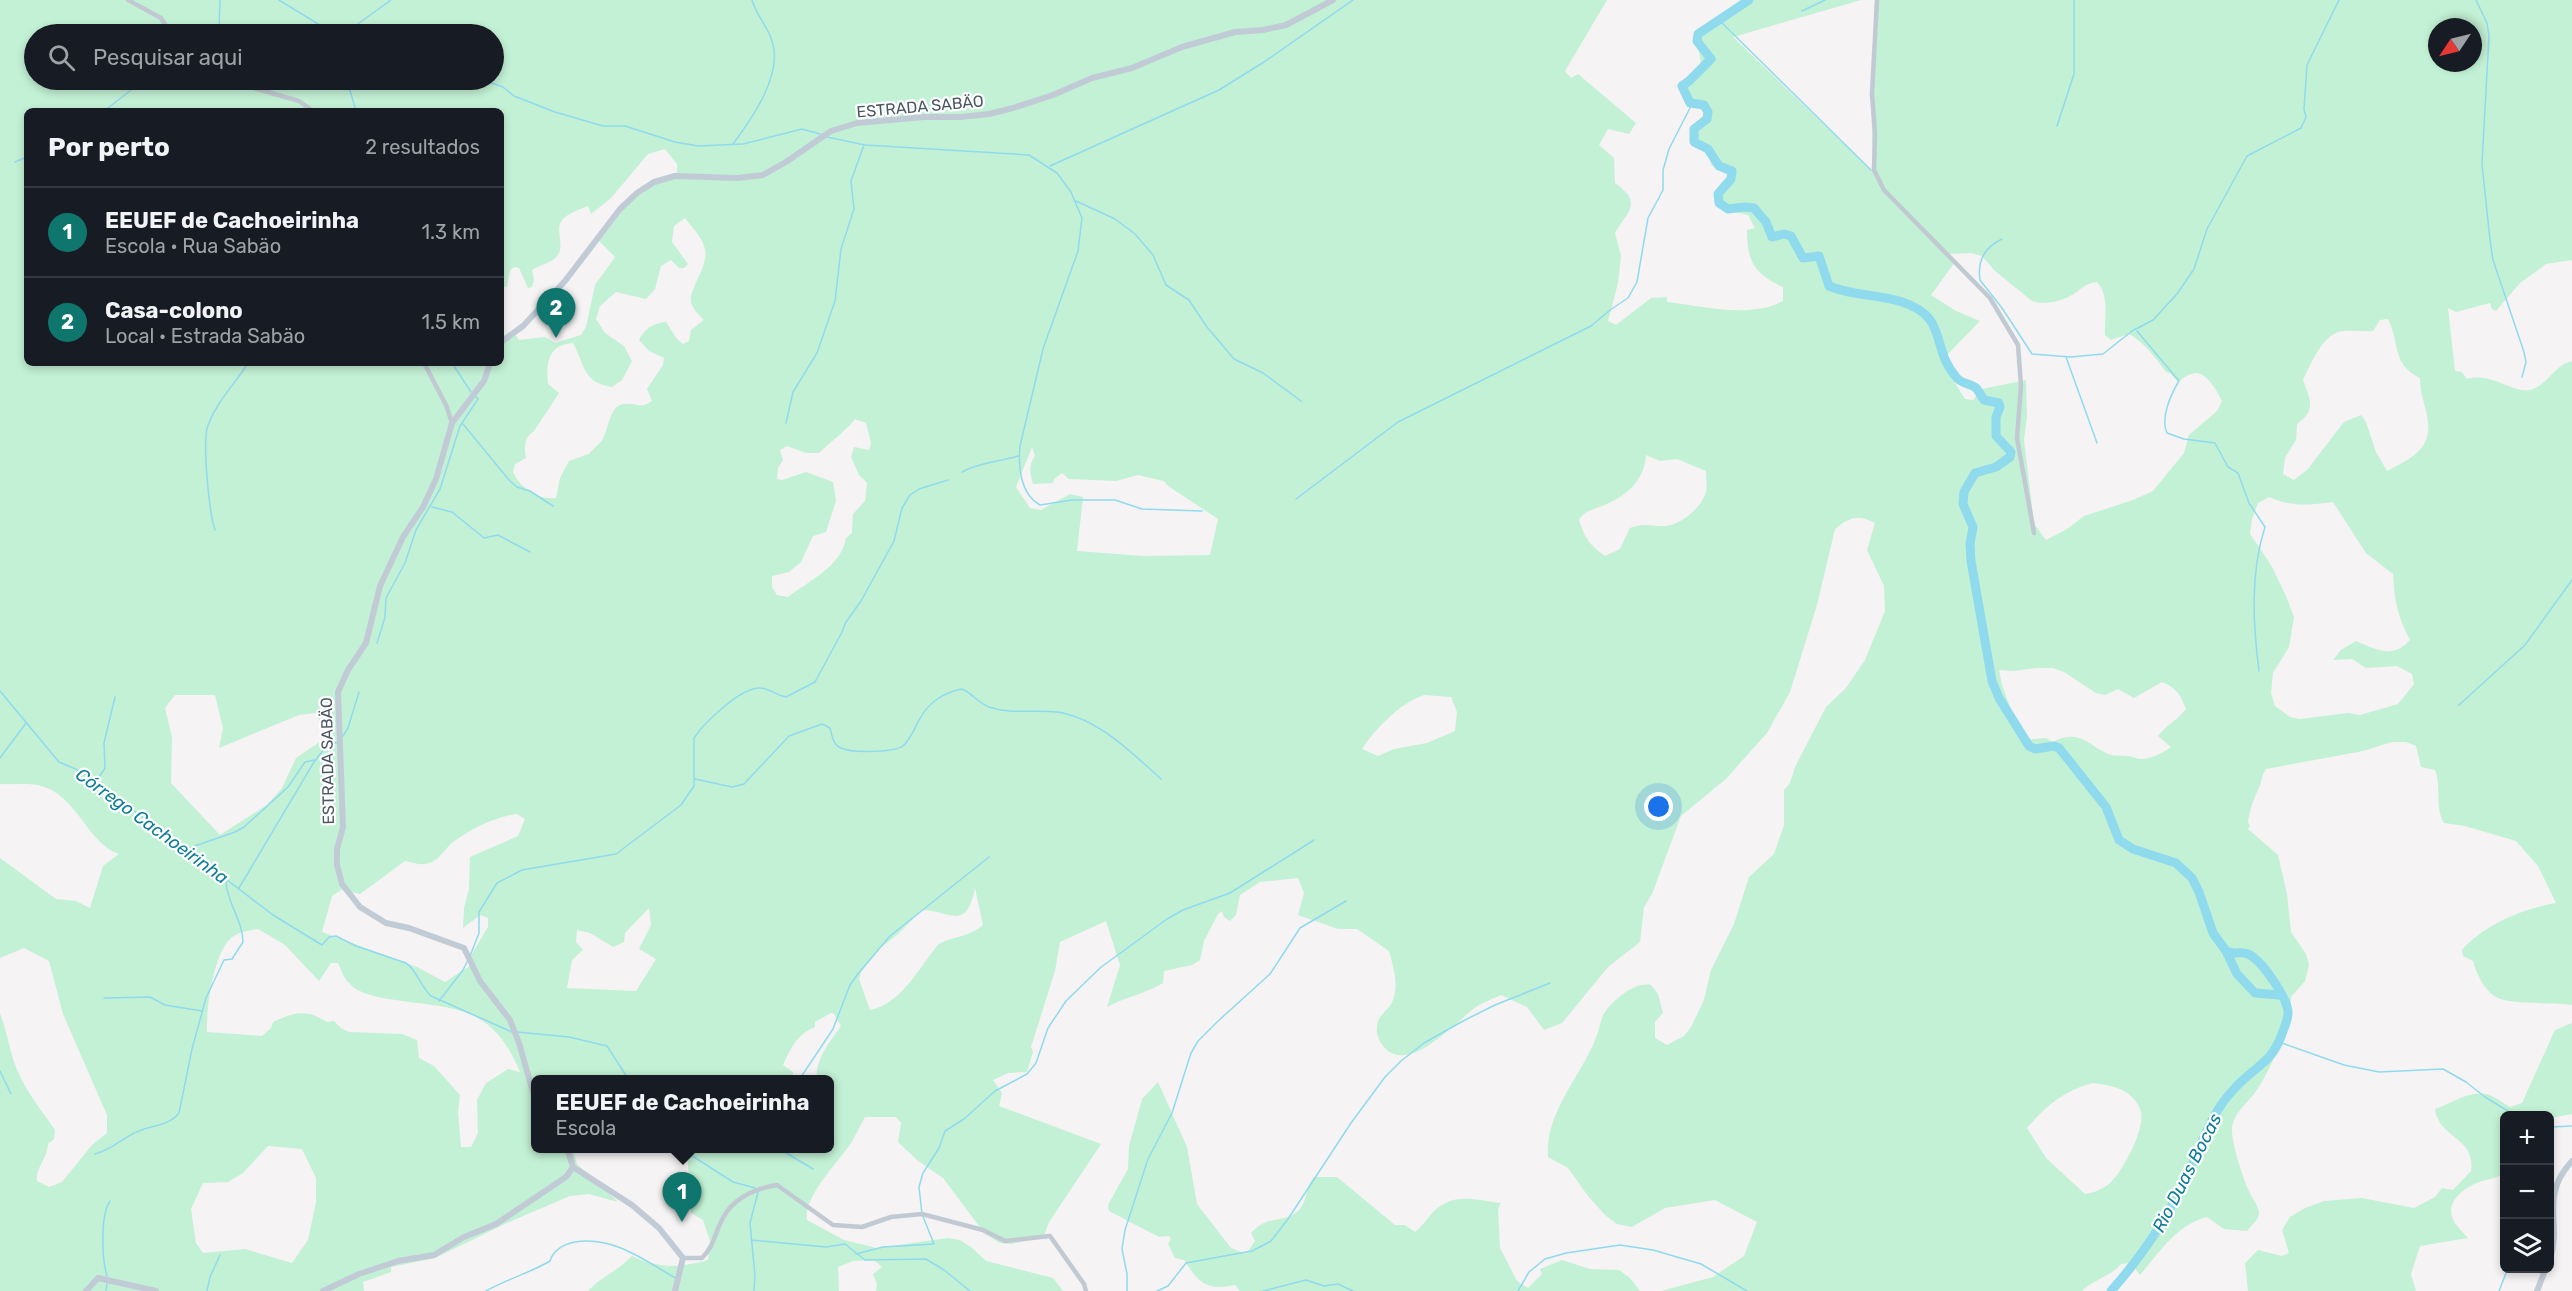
<!DOCTYPE html>
<html lang="pt">
<head>
<meta charset="utf-8">
<style>
  body { margin:0; font-family:Rubik,sans-serif; background:#242831; color:#f1f3f6 }
  .controls { position:absolute; right:18px; bottom:18px; display:grid; overflow:hidden; border-radius:9px; box-shadow:0 3px 9px #0003 }
  .controls button { width:54px; height:54px; display:grid; place-items:center; padding:0; border:0; border-bottom:2px solid #363941; background:#171b24; color:#f1f3f6; font:30px sans-serif }
  .compass { position:absolute; left:2428px; top:18px; width:54px; height:54px; border-radius:50%; background:#171b24; box-shadow:0 3px 9px #0003; rotate:235deg }
  .you { position:absolute; left:1659px; top:807px; width:21px; height:21px; margin:-15px; border:4px solid #fff; border-radius:50%; background:#1a73e8; box-shadow:0 0 0 9px #1a73e833 }
  .badge { display:grid; place-items:center; width:39px; height:39px; border-radius:50%; background:#0f766e; color:#fff; font-size:20px; font-weight:700 }
  .pin { position:absolute; translate:-50% -50px; filter:drop-shadow(0 2px 3px #0008) }
  .pin::after { content:''; position:absolute; top:32px; width:21px; height:18px; background:inherit; clip-path:polygon(0 0,100% 0,50% 100%) }
  .popup { position:absolute; left:531px; top:1075px; width:303px; height:78px; box-sizing:border-box; display:grid; place-content:center; border-radius:9px; background:#171b24; filter:drop-shadow(0 2px 4px #0005); font-size:20px; white-space:nowrap; color:#9ea1a6 }
  .popup b { font-size:22px; color:#f1f3f6 }
  .popup::after { content:''; position:absolute; left:50%; top:100%; margin-left:-12px; border:12px solid transparent; border-top-color:#171b24 }
  .list { margin:0; padding:0; list-style:none }
  h2 { display:flex; justify-content:space-between; align-items:center; height:78px; margin:0; padding:0 24px; font-size:26px }
  h2 small { font-size:20px; font-weight:400; color:#9ea1a6 }
  .list li { display:grid; grid-template-columns:39px 1fr auto; gap:18px; align-items:center; box-sizing:border-box; height:90px; padding:0 24px; border-top:2px solid #363941 }
  .list b { display:block; font-size:22px; white-space:nowrap }
  .list p { margin:0; font-size:20px; white-space:nowrap; color:#9ea1a6 }
  .list em { font-size:20px; font-style:normal; color:#9ea1a6 }
  .icon { flex:none; width:33px; height:33px; fill:none; stroke:currentColor; stroke-width:2; stroke-linecap:round; stroke-linejoin:round }
  .map { position:relative; flex:none; width:2572px; height:1291px; overflow:hidden }
  .search { position:absolute; background:#171b24; box-shadow:0 3px 9px #0003; left:24px; top:24px; width:480px; height:66px; display:flex; align-items:center; gap:15px; box-sizing:border-box; padding:0 21px; border-radius:33px; color:#9ea1a6; font-size:22px }
  .panel { position:absolute; background:#171b24; box-shadow:0 3px 9px #0003; left:24px; top:108px; width:480px; height:258px; border-radius:9px }
  .map>svg:first-child { display:block }
</style>
</head>
<body>
<div class="map">
<svg width="2572" height="1291" viewBox="0 0 2572 1291">
  <rect width="100%" height="100%" fill="#f5f3f3"/>
  <path fill="#c3f1d5" fill-rule="evenodd" d="M0,0h1607l-42,71 6,7 7,-4 58,49 -7,11 -21,-5 -9,16 15,13 1,25c29,21 12,28 0,50l6,23 -3,27 -10,38 8,4 35,-27 16,-1v5c36,4 83,17 116,-1v-14c-29,-13 -36,-26 -36,-57l8,-2 -7,-13 -25,-6 -6,-6v-12l12,-15 -18,-11 -1,-13 -20,-13 3,-11 13,-16 -20,-10 -5,-15c22,-14 24,-24 13,-48l2,-5 8,1 50,-35h107l-128,37 140,135 -2,-85 4,-87h697v260l-26,4 -26,19 -24,28 -4,-2 -2,-6 -34,9 -8,-4 7,63 7,1 5,7c26,-7 45,15 63,11 17,-4 24,-25 42,-29v644c-18,-3 -63,0 -76,-8 -13,-8 -19,-23 -23,-36l-10,-5 -1,-6c23,-26 61,-41 94,-47l-18,-37 -22,-25 -51,-15 -21,-3c-10,-18 -2,-35 -9,-53l-14,-3 -5,-21 -10,-4h-14l-29,9 -97,18c-5,8 -4,12 -7,19 -6,12 -9,21 -11,34l2,4 -2,3 30,26 9,39 4,38 15,22 3,11 -4,16 -14,16c2,23 -21,74 -35,94 -8,12 -23,22 -24,38 -1,12 11,50 17,62 3,7 8,12 10,21l-1,6 -11,13 -23,-2 -17,-12c-30,7 -48,36 -67,58l-9,-12 -10,1c-11,13 -27,15 -39,27h-421l52,-14 31,-21 13,-34 -42,-22 -50,8 -33,19 -15,-3 -12,-9 -17,-19 -20,-28 -20,-11c-3,-45 32,-79 48,-119 4,-10 4,-21 12,-30 10,-11 27,-26 43,-23l7,9 5,19 -8,9v16l12,7 17,-9 7,-9 13,-27 7,-30 23,-46 15,-47 25,-23 10,-29v-35l6,-7 5,-16 31,-60 20,-19 19,-28 20,-49 -1,-25 -17,-36 8,-27c-17,-9 -26,-6 -40,6l-18,76 -27,87 -23,41 -27,30 -13,15 -46,38 -29,78 -8,13 -4,35 -32,25 -46,56 -18,7 -17,-23 -26,-12c-8,4 -18,7 -25,12 -20,14 -67,69 -92,40 -5,-6 -8,-12 -7,-21 1,-12 12,-15 16,-26 6,-16 0,-34 -4,-49l-32,-22h-19l-40,-14 6,-22 -6,-15 -38,4 -20,13 -4,20 -6,6 -6,-4 -2,-6 -4,3 -14,27 -4,19 -8,5 -28,6 -1,12c-18,11 -38,14 -56,24l13,-42 -14,-44 -46,21 -5,29 -24,76 2,5 -6,20 -19,1 -15,7 9,13 -3,13 102,38 -52,78 -5,14 -32,8 -12,-1 -15,-9 -42,-56 -26,-18 -19,-18 3,-19 -5,-6h-31c-5,9 -10,20 -16,29 -13,18 -46,52 -42,74l37,20 33,8 71,-10 12,2 11,7 15,14 67,17 10,13h-187l1,-7 -4,-10 9,-7 -8,-7 -21,1 -15,6 1,24h-251c13,-14 31,-21 44,-35 28,13 47,12 76,4l2,-19 -7,-21 -12,-7 -3,-50 -22,-14 128,-1 1,6 21,-5 13,-1v-68l-12,-1c-3,-18 14,-39 24,-53l-7,-12 -3,-1 -16,9v5c-18,7 -24,21 -32,38l10,7 -1,7 -257,1v68l45,1 -1,3h-5l3,12 41,38 -29,-8 -19,2 -61,26 -74,36 -44,9v5l-28,10 1,9h-364v-278c6,16 9,33 14,49 9,26 26,46 41,68l-1,9 -6,5c-1,16 -13,24 -11,37l12,6 13,-5 30,-37 15,-12v-18l-44,-101 -14,-53 -25,-13 -24,10v-100l56,41 20,2 14,7 13,-42 16,-12c-33,-11 -41,-60 -81,-69 -12,-2 -26,0 -38,-1zM2437,27h36v36h-36zM34,34h460v46h-460zM27,111h474v175l6,1 3,-17 5,-3 4,1 9,20 4,-1 2,-7 -2,-10c8,-6 19,-6 25,-14 9,-10 -3,-26 5,-36 6,-7 18,-11 26,-14l3,8 20,-16 37,-44 17,-5 12,15v12l-32,12 -19,18 -27,35 16,16 -20,28 -9,42 -5,8 -26,8 -10,-6 -26,3 -5,-7 -13,6v24h-474zM685,218c6,8 16,18 19,28 8,19 -19,45 -12,59 2,5 8,11 12,15l-13,10 -2,11 -6,3 -6,-5 -11,-17c-13,1 -22,7 -27,18l10,11 15,7 -1,7 -16,24 5,12c-13,9 -15,1 -28,3 -15,1 -15,26 -22,36 -4,6 -9,8 -13,14l-20,7 -9,17 -4,20c-18,2 -36,-10 -43,-26l2,-8 11,-6c-2,-12 -2,-20 8,-27l25,-38 -11,-9c-2,-22 0,-39 25,-41 13,24 9,39 39,44l10,-7 10,-19 -8,-15 -19,-13 -9,-14 4,-13 16,-14 30,7 9,-10 6,-23 10,-6 8,8h5l4,-4 -16,-22 2,-16zM1971,253l11,3 13,15 37,30c12,4 27,1 38,-5 10,-5 16,-14 27,-14 13,14 7,35 8,53l6,5 18,-6c16,9 26,23 37,38l4,1 8,9c4,-3 9,-7 13,-8 14,-6 26,17 31,27l-5,10 -28,24 -5,18 -31,38 -20,9 -49,16 -17,13 -21,11 -11,-15 -2,-10 -9,-75 3,-23 -1,-37 -44,9 -9,11 -8,-1 -22,-35 7,-4 -3,-5 33,-34 -24,-10 -25,-16 24,-33 -8,-8zM2388,319c12,23 3,45 32,59 0,12 3,21 6,33 9,36 -10,45 -39,60l-11,-19 -10,-30 -5,-7 -17,7 -37,48 -13,10 -11,-6 2,-16 11,-18 1,-16c20,-14 13,-24 6,-44 8,-16 20,-48 41,-49 10,-1 19,1 29,0l7,-11zM855,419l11,4 5,20 -2,7 -15,-3 -3,10 8,18 8,8 -2,18 -12,13 -1,19 -6,5c-5,29 -36,42 -58,59l-11,-2 -5,-8v-11l17,-4 12,-10 12,-26 13,-4 10,-31 -3,-19 -27,-10 -24,8 -5,-1 1,-11 5,-8 -3,-10 7,-4 19,7h13c12,-12 26,-21 36,-34zM1032,447l3,9c-7,10 -5,17 -2,28l20,-1 1,-4 8,-6 7,6 47,2 22,-6 26,6 4,5 50,33 -8,36 -67,1 -66,-5 6,-54 -13,-3 -29,16 -11,-2 -14,-21zM1646,455l14,6 17,-2 29,12c0,7 2,17 -1,24 -6,14 -23,29 -39,31 -14,1 -21,-4 -36,2l-10,21 -15,7c-15,-10 -21,-19 -26,-36 5,-9 13,-10 23,-14 25,-10 42,-25 44,-51zM2269,497c21,10 41,8 64,5l33,51 27,21c1,25 5,44 17,66 -17,19 -33,10 -54,1l-15,9 -8,10 19,-1 14,9 31,-2 15,8 2,10 -16,20 -38,11 -12,-2 -48,6 -10,-2 -15,-11 -4,-13 2,-20 16,-26 5,-30 -8,-21 -15,-31 -21,-31 2,-15 6,-16zM2036,668h17l11,4 32,21 9,2 13,-6 16,9 28,-16c15,6 18,12 24,27 -8,11 -20,16 -28,27l13,11c-9,6 -19,12 -30,12 -5,0 -9,-3 -14,-3 -8,-1 -15,1 -23,-4 -19,-11 -28,-22 -51,-10l-7,-4 -24,2 -20,-55 -3,-15 15,1zM175,695h40l8,33 -4,20 80,-33 18,-2 7,26 -28,19 -14,30 -15,17 -47,30 -49,-52 1,-46 -7,-29zM1424,695l27,2 6,15 -2,19 -28,12 -33,6 -16,7 -16,-7c14,-21 38,-46 62,-54zM517,814l8,5 -7,17 -48,21 -1,32 -5,19 -1,20 17,-13 8,3v9l-18,30 3,7 -28,18 -28,-15 -95,-35 10,-36 9,-6 19,4 45,-33c6,1 13,4 19,3 15,-1 19,-14 29,-22 19,-14 41,-25 64,-28zM975,888l8,37c-14,13 -40,13 -46,21 -18,22 -36,58 -67,64l-11,-31 2,-7 17,-22 20,-16 24,-24c27,0 44,23 53,-22zM649,908l2,17 -12,24 17,10 -20,32 -69,-3 5,-28 11,-10 -7,-8 1,-12 13,3 23,14 11,-5 1,-9zM258,929l27,16 34,36 12,-18h7c3,6 6,16 11,20 9,10 21,12 34,15 65,12 107,1 137,74l-12,-3 -22,14 -9,17 1,33 -7,14h-10l-3,-34 2,-18 -26,-29 -15,-8 -2,-18 -15,-6 -53,-2 -8,-4 -7,-7 -7,1c-20,-13 -33,-10 -54,0l-2,6 -9,8 -55,-4c-1,-23 6,-73 21,-91 8,-9 19,-10 30,-12zM2093,1083c19,2 42,7 48,29 4,18 -18,59 -31,71 -6,6 -17,10 -25,11l-39,-36 -19,-30c19,-22 37,-38 66,-45zM268,1146l34,3 14,29v24l-8,38 -16,23 -47,-14 -42,4 -7,-10 -5,-34 12,-26 25,-1 15,-9z
    M2572,1023v91l-22,4v-2h-46v57c-7,5 -14,6 -22,8 -18,6 -40,22 -27,42 4,6 9,10 13,15l-48,8 -9,28 5,17h-168l-3,-28 13,-13 24,6 7,-3 -7,-23 8,-13 15,-9 19,-7 38,-3 52,10 21,-11 7,-9 11,2 18,-19c5,-34 -32,-32 -36,-62 18,-6 39,-23 59,-12 6,3 10,7 16,10l12,-4 33,-73z
    M1158,1082l29,65 10,57 34,44 15,6 9,-13 -4,-8c3,-3 7,-7 11,-9 11,-6 25,-3 36,-13 10,-9 7,-24 16,-34h23l58,48h10l10,7c8,-6 12,-14 19,-21 21,-19 41,-11 67,-8l-3,6 2,39 17,33 11,7 14,-14 -2,-5 22,-9 28,9 29,1 11,8 10,13h-400l-5,-6c-29,6 -36,-2 -51,-25l-9,-2 -7,-14 3,-5 -2,-3 -10,1 -50,-26 -1,-6 20,-36 1,-23 13,-47z"/>
  <g fill="none" stroke-linecap="round" stroke-linejoin="round">
    <path stroke="#90daee" stroke-width="1.5" d="M279,0l49,30 3,4
      M2476,0l11,23 2,13 -7,128 8,76 3,20 31,92 2,10 -4,15
      M1802,11l23,-11
      M1718,19l153,151
      M215,34l4,-5 1,-29
      M344,34l47,-34
      M347,80l9,31
      M391,80h36
      M483,80l20,7 11,9 41,16 48,14h22l50,16 23,4 45,-2 59,-15 18,5
      M104,111l40,-31
      M2057,126l17,-52v-74
      M827,137l38,8 164,10 28,18 14,19 11,26 -4,33 -35,98 -23,97c-2,20 0,48 20,59l32,-5h43l27,9 60,2
      M733,144c19,-26 52,-71 38,-106 -5,-13 -15,-24 -19,-38
      M15,162l12,-5
      M1050,166l169,-76 45,-28 89,-62
      M1076,201l39,18 20,15 18,21 13,30 23,15 18,27 27,32 29,14 38,28
      M2002,239c-17,8 -25,21 -22,41l22,28 30,46 39,3 32,-3 29,-23 21,-11 24,-26 17,-25 13,-40 40,-73 54,-28 5,-11 -2,-8 3,-44 32,-65
      M2137,331l42,50c-8,13 -19,37 -12,52l17,6 31,4 13,24 10,6 11,30 16,24c-15,46 -12,97 -6,144
      M2066,357l31,86
      M452,363l19,29
      M786,423l7,-31 24,-39 18,-52 6,-52 13,-40 -3,-28 13,-36
      M463,424l46,56 8,7 13,4 23,15
      M962,472c18,-10 37,-10 56,-16
      M1296,499l102,-77 193,-96 19,-16 18,-12 9,-16 11,-64 15,-28v-20l6,-21 23,-45
      M432,507l20,5 32,26 14,-3 32,17
      M215,530c-6,-18 -13,-89 -7,-105 9,-24 27,-41 40,-62
      M377,643l8,-26 1,-19 19,-35 11,-33 24,-41 20,-63 18,-27 -3,-3
      M0,691l59,71 21,9 102,75 11,14 17,7 63,48 49,30 7,-8 7,-1 20,10 50,17c11,7 14,23 25,33l81,36
      M2459,705l66,-60 47,-65
      M343,736l5,-8 11,-36
      M0,758l26,-35
      M695,779l37,8 12,-3 45,-48 33,-12 8,4c2,7 3,17 11,20 10,5 55,5 63,-3 8,-8 11,-19 17,-28 8,-15 24,-25 41,-28 10,4 16,14 27,18 22,8 45,2 68,5 41,6 75,41 104,67
      M96,782l9,-14 -1,-25 11,-46
      M186,849l49,-17 9,-5 44,-40 17,-25 9,-2
      M239,888l75,-126 11,-14 13,-6
      M470,956l9,-23v-21l18,-29 25,-13 94,-16 65,-49 13,-19v-48c10,-15 47,-51 66,-50 10,0 17,8 26,9l29,-15 27,-50 4,-10 15,-21 33,-60 8,-33 8,-13 9,-6 29,-9
      M104,998l46,-1 15,8 37,6
      M439,1001l24,-31 5,-10
      M517,1032l52,5 38,9 22,34
      M2279,1042l65,23 35,7 64,-3 23,13 19,15 31,19
      M0,1071l11,23
      M799,1080l34,-51 17,-44 7,-10 33,-39 99,-79
      M2550,1127l22,-1
      M680,1148l53,34 22,6
      M778,1148l35,21
      M95,1154c20,-6 28,-17 44,-23 13,-6 30,-5 40,-18l13,-64 14,-51 18,-38 8,-1 11,-17c0,-21 -16,-39 -17,-60
      M751,1240l75,7 19,-3 20,16 61,-1 18,11 26,21
      M856,1254l27,-7 51,-3 -12,-30 -3,-27 4,-14 16,-25 6,-17 19,-12 31,-28 32,-17 9,-11 12,-35 18,-27 34,-33 67,-49 16,-9 47,-17 84,-53
      M107,1276c-5,-16 -7,-61 3,-75
      M106,1291l1,-7
      M207,1291l3,-14 10,-22
      M486,1291c21,-12 44,-18 64,-30 3,-11 14,-17 25,-19 39,-6 69,18 102,37
      M754,1291l1,-15 -5,-53 8,-31
      M1127,1291v-17l-5,-25 3,-19 23,-71 24,-46 19,-60 7,-12 19,-19 53,-48 30,-46 46,-27
      M1157,1291l11,-5 18,-23 66,-12 19,-10 17,-22 63,-96 34,-46 16,-16 23,-18 39,-22 32,-16 55,-22
      M1263,1291l43,-11 18,6 14,-2 15,7
      M1518,1291l11,-19 16,-13 21,-6 54,-8 33,5 48,14 46,27
      M2499,1291l9,-23"/>
    <path stroke="#90daee" stroke-width="9" d="M1749,0l-51,34 -1,7 14,18 -22,22 -7,5 8,17 14,2 4,7 -1,7 -13,10v13l14,7 11,17 13,5 -1,8 -13,15 1,9 9,6 17,-2 9,1 12,14 6,15 12,-3 7,2 12,22 16,-2 10,30c23,10 49,8 73,16 47,15 28,45 54,75 5,7 14,6 20,11 3,3 5,8 8,12l15,3 1,4 -4,10v19l15,16 -1,5 -14,10 -21,6 -11,19 -1,12 10,23 -3,17 1,17 21,120 7,17 30,48 6,3 19,-3 5,2 47,59 13,33 14,9 43,14 16,15 7,14 14,41 13,18 11,23 18,19 25,2
      M2111,1291c33,-37 59,-77 79,-122 13,-29 22,-57 44,-80 21,-24 38,-24 49,-58 2,-5 5,-12 5,-18 0,-14 -26,-53 -40,-59 -7,-3 -14,1 -22,-3"/>
    <path stroke="#c1cad2" stroke-width="4.5" d="M128,0l33,18 10,16
      M1877,0l-5,94 3,39 -1,37 10,20 106,108 28,47 3,41 -4,52 17,95
      M226,80l73,21 14,10
      M424,363l22,42 6,18
      M683,1258h19c11,-11 12,-21 18,-34 10,-25 32,-35 57,-39l56,40 29,2 29,-10 31,-3 61,16 22,11 45,-5 34,48 2,7"/>
    <path stroke="#c1cbd6" stroke-width="6" d="M501,342l22,-16 42,-45 55,-72 17,-16 17,-11 21,-6 63,2 25,-3 23,-13 45,-31 26,-8 67,-6h36l29,-3 24,-6 40,-13 39,-17 40,-10 50,-21 53,-15 28,-2 23,-5 47,-25
      M490,363l-6,18 -32,42 -16,56 -13,28 -20,30 -23,49 -14,57 -18,27 -10,22 5,135 -6,22v16l5,19 18,23 26,16 23,5 55,20 16,33 30,39 9,23 16,56
      M573,1167l59,38 27,23 24,30 -8,33
      M2550,1260c12,-39 -11,-63 22,-99
      M86,1291l12,-13 58,13
      M323,1291l36,-17 39,-13 36,-6 30,-18 32,-13 70,-47 7,-10 -6,-19
      M2537,1291l9,-23"/>
  </g>
  <g text-anchor="middle" stroke-width="4.5" stroke-linejoin="round" paint-order="stroke">
    <g font-size="16" fill="#4a5661" stroke="#fff">
      <text transform="translate(920 106) rotate(-5)" y="6">ESTRADA SABÄO</text>
      <text transform="translate(327 761) rotate(-91)" y="6">ESTRADA SABÄO</text>
    </g>
    <g font-size="18" font-style="italic" fill="#0c7c9b" stroke="#fff">
      <text transform="translate(152 826) rotate(36)" y="6">Córrego Cachoeirinha</text>
      <text transform="translate(2187 1173) rotate(-63)" y="6">Rio Duas Bocas</text>
    </g>
  </g>
</svg>
<div class="controls">
<button>+</button>
<button>−</button>
<button><svg class="icon" aria-label="layers" viewBox="0 0 24 24"><path d="M12 4l9 5-9 5-9-5zM3 14l9 5 9-5"/></svg></button>
</div>
<svg class="compass" viewBox="-18 -18 36 36"><path d="M0-13l5 13h-10z" fill="#e53935"/><path d="M0 13l5-13h-10z" fill="#9ea1a6"/></svg>
<div class="you"></div>
<div class="pin badge" style="left:682px;top:1222px">1</div>
<div class="popup"><b>EEUEF de Cachoeirinha</b>Escola</div>
<div class="pin badge" style="left:556px;top:338px">2</div>
<div class="search"><svg class="icon" aria-label="search" viewBox="0 0 24 24"><circle cx="10" cy="10" r="6"/><path d="M15 15l6 6"/></svg>Pesquisar aqui</div>
<section class="panel">
<h2>Por perto<small>2 resultados</small></h2>
<ul class="list">
<li><span class="badge">1</span><div><b>EEUEF de Cachoeirinha</b><p>Escola · Rua Sabäo</p></div><em>1.3 km</em></li>
<li><span class="badge">2</span><div><b>Casa-colono</b><p>Local · Estrada Sabäo</p></div><em>1.5 km</em></li>
</ul>
</section>
</div>
</body>
</html>
